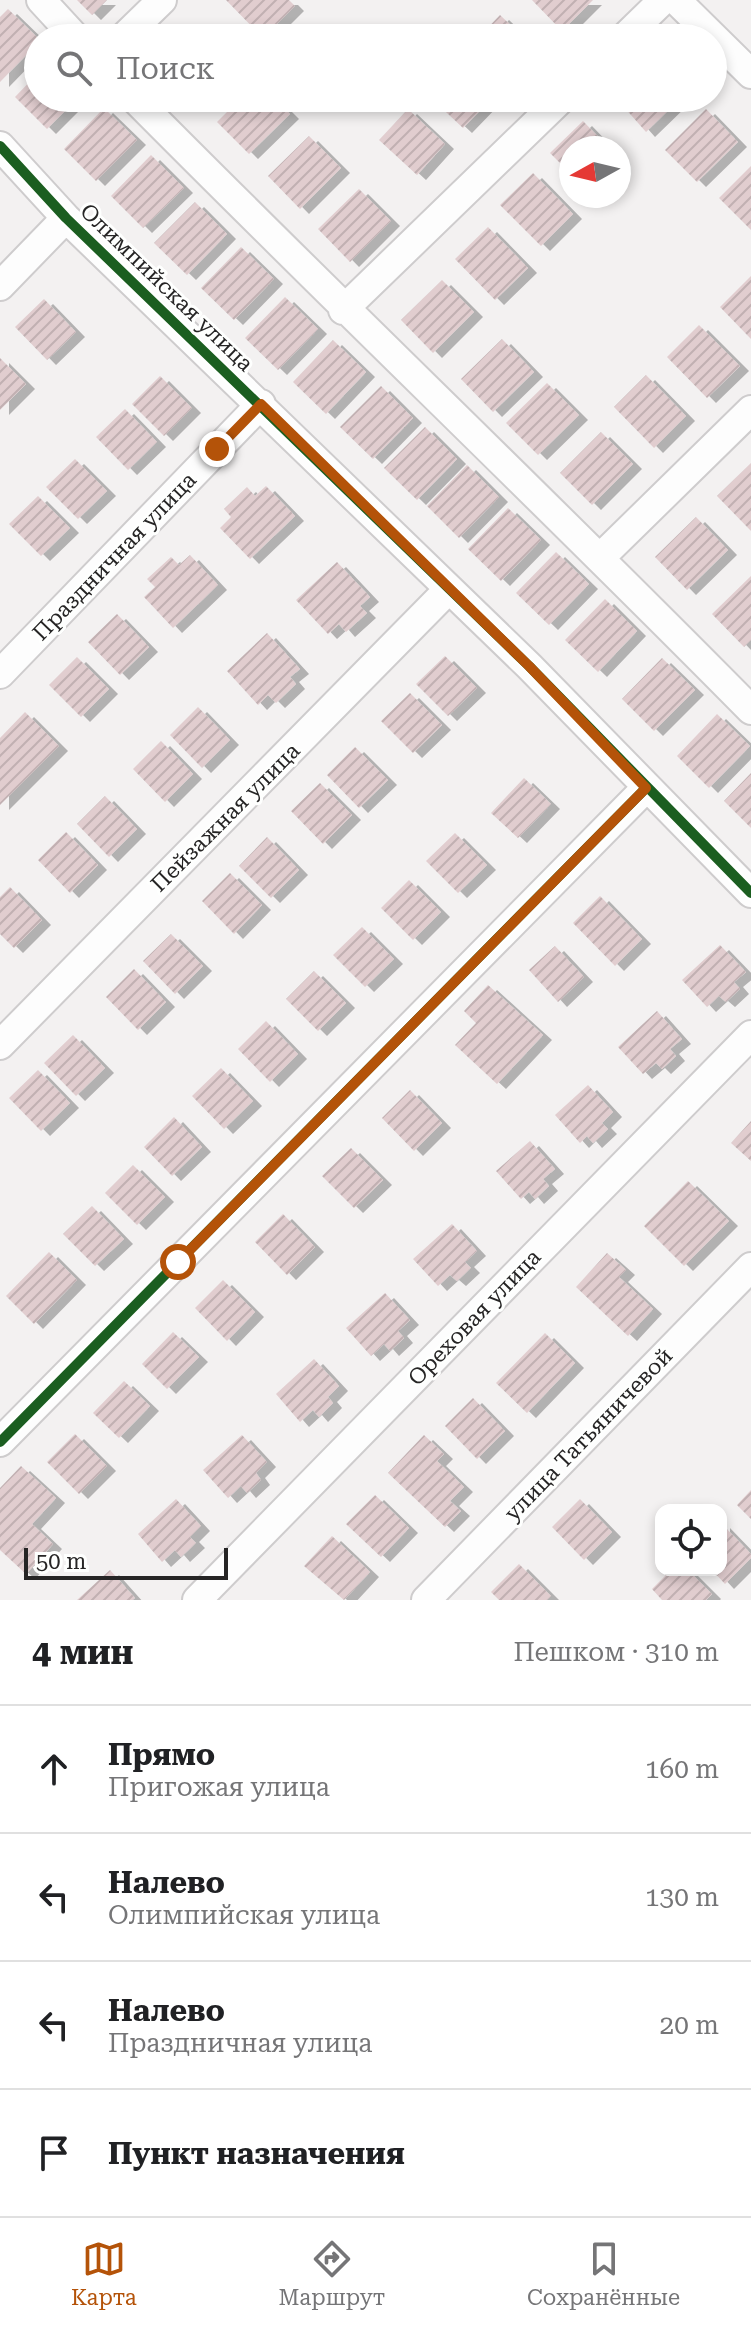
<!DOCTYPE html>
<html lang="ru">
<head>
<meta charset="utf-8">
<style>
  body { margin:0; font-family:"Roboto Serif",serif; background:#f2f2f2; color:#202124 }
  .controls { position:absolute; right:24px; bottom:24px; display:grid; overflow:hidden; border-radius:16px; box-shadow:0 4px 12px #0003 }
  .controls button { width:72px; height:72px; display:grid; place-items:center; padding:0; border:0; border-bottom:2px solid #e0e0e0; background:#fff; color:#202124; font:40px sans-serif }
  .compass { position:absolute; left:559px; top:136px; width:72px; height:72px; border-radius:50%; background:#fff; box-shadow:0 4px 12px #0003; rotate:262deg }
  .scale { position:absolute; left:24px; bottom:20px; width:204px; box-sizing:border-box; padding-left:8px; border:4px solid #262525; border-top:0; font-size:22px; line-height:28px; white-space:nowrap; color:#262525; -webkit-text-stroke:6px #fefffe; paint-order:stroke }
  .stop { position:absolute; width:24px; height:24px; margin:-18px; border:6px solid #b45309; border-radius:50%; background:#fff }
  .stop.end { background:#b45309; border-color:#fff; box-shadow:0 2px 8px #0008 }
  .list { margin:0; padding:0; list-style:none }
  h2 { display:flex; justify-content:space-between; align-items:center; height:104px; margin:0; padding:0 32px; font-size:34px }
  h2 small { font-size:26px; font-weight:400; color:#757577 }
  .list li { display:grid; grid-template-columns:52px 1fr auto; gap:24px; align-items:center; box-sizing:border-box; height:128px; padding:0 32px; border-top:2px solid #e0e0e0 }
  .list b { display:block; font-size:30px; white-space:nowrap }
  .list p { margin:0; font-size:26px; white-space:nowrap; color:#757577 }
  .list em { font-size:26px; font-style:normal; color:#757577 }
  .icon { flex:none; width:44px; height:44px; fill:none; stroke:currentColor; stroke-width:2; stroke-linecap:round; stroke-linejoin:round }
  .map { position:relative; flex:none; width:751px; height:1600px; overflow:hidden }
  .search { position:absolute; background:#fff; box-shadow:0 4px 12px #0003; left:24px; right:24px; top:24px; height:88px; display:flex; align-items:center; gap:20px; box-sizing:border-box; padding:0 28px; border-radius:44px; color:#757577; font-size:30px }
  .sheet { height:616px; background:#fff }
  nav { display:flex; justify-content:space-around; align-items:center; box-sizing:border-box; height:112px; border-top:2px solid #e0e0e0; background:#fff; font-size:22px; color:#757577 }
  nav a { display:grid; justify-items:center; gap:4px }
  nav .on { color:#b45309 }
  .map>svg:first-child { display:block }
</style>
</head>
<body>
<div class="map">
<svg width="751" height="1600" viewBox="0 0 751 1600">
  <defs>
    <pattern id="building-hatch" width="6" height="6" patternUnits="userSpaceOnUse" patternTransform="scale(2)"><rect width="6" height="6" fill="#e1cdcf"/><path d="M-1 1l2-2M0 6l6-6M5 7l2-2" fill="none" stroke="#c1b0b2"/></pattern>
    <filter id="shadow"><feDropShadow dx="9" dy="5" stdDeviation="0" flood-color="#0004"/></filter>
  </defs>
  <rect width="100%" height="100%" fill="#f3f1f1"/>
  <path fill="url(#building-hatch)" filter="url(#shadow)" d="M77,0h30l-15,15z
    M226,0h63l6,6 -32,32z
    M532,0h61l-31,31z
    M8,9l30,29v5l-38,39v-65z
    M500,15l24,23h-46z
    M38,73v25h40l-31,31 -32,-32z
    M241,98h33l16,16 -41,40 -32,-32z
    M431,98h61l-29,30z
    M616,98h65l-35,34z
    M104,108l33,32 -41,41 -32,-32z
    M408,109l37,35 -28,31 -38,-35z
    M706,109l32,33 -41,40 -32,-32z
    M583,121l26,27h-38v26l-21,-21z
    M309,136l32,32 -41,41 -32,-33z
    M151,155l33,33 -41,40 -32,-32z
    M751,166v64l-32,-32z
    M533,173l40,41 -32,32 -41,-41z
    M359,189l32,32 -41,41 -32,-33z
    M195,202l32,32 -40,41 -33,-32z
    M488,227l40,41 -33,32 -40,-41z
    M241,247l33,32 -40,41 -33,-32z
    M751,276v63l-31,-32z
    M442,280l32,32 -41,41 -32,-33z
    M285,297l33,32 -40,41 -33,-32z
    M44,299l32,33 -29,28 -32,-33z
    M699,325l41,41 -33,32 -40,-41z
    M502,339l32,33 -41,40 -32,-33z
    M333,340l33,32 -40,42 -33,-32z
    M0,358l26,26 -26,26z
    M646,375l40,41 -32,32 -40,-41z
    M160,376l32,32 -28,28 -32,-32z
    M547,383l32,32 -41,40 -32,-32z
    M381,386l32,32 -40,41 -33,-32z
    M125,409l32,33 -29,28 -32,-33z
    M425,427l32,32 -40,41 -33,-32z
    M601,432l32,32 -41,41 -32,-32z
    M75,459l32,32 -29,28 -32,-32z
    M751,463v68l-34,-35z
    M467,465l32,32 -40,41 -32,-32z
    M266,486l29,30 -45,43 -30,-31 11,-11 -7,-8 23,-22 8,9z
    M38,496l32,32 -29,28 -32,-32z
    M508,508l33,32 -40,41 -33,-32z
    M696,517l32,33 -41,40 -32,-33z
    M556,552l33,32 -40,41 -33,-32z
    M190,555l28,30 -45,43 -29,-31 11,-10 -8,-8 24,-22 8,8z
    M337,562l33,35 -10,9 7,7 -21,19 -7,-8 -11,10 -32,-34z
    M751,576v64l-7,7 -32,-33z
    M605,599l32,32 -39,41 -33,-32z
    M117,614l32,33 -29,28 -32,-33z
    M267,633l33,36 -10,8 6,7 -20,19 -8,-8 -10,10 -31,-34z
    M445,656l32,32 -29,28 -32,-32z
    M77,657l32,32 -28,28 -32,-32z
    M662,658l33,32 -41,41 -32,-32z
    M410,693l32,32 -29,28 -32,-32z
    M198,707l32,33 -28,28 -32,-33z
    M25,712l34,34 -59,59v-67z
    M717,714l33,32 -41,42 -32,-32z
    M161,741l32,33 -28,28 -32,-33z
    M355,747l33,33 -29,28 -32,-33z
    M751,773v55l-27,-27z
    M524,778l27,26 -33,34 -27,-25z
    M320,783l32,32 -29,29 -32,-33z
    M105,796l32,33 -28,28 -32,-33z
    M66,832l32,33 -28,28 -32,-33z
    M455,833l32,32 -29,28 -32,-32z
    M267,837l32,33 -28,28 -32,-32z
    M230,873l32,32 -28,29 -32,-33z
    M409,880l32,32 -28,28 -32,-32z
    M10,887l32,33 -28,28 -14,-14v-37z
    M600,896l42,43 -27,27 -42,-43z
    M362,927l32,32 -29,28 -32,-32z
    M171,934l32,32 -28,28 -32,-33z
    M720,945l26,27 -12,10 6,7 -14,13 -7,-6 -12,11 -25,-27z
    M555,946l29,31 -26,25 -29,-32z
    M134,969l32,33 -28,28 -32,-33z
    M314,971l32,32 -28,28 -32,-32z
    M488,985l55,50 -46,49 -42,-39 21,-22 -12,-12z
    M657,1011l25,28 -12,10 6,7 -14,13 -6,-6 -13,11 -25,-27z
    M266,1021l32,33 -28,28 -32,-33z
    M73,1035l32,33 -29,28 -32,-33z
    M221,1068l32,33 -29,28 -32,-33z
    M38,1070l32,33 -29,28 -32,-33z
    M588,1085l25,27 -11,11 6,6 -15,14 -6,-7 -7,7 -25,-28z
    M410,1090l32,33 -28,28 -32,-33z
    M174,1117l28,30 -30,29 -28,-29z
    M751,1121v40l-20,-18z
    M530,1141l25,28 -12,10 6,7 -14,13 -6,-7 -8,7 -25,-28z
    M351,1148l32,32 -29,28 -32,-32z
    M133,1165l32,32 -28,28 -32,-32z
    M688,1181l41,40 -45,45 -40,-40z
    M92,1206l32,33 -29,27 -32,-32z
    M283,1214l32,33 -28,28 -32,-33z
    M452,1224l25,27 -12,11 6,6 -14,13 -7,-6 -12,11 -25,-27z
    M49,1252l28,28 -43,44 -28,-28z
    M607,1253l19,17 -7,7 34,32 -25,27 -52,-49z
    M223,1280l32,32 -28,29 -32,-33z
    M385,1293l25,27 -12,11 6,7 -14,13 -6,-7 -13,12 -25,-28z
    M173,1332l26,25 -32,32 -25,-25z
    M545,1333l30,30 -48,50 -31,-30z
    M314,1359l25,27 -11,11 5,6 -14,14 -6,-7 -13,12 -24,-28z
    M124,1381l26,25 -31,32 -26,-25z
    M473,1398l32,33 -28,28 -32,-33z
    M75,1434l32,32 -28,28 -32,-32z
    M242,1435l25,27 -11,11 5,7 -14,13 -6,-7 -13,12 -25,-28z
    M424,1435l20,19 -7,7 27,26 -14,14 11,10 -16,16 -57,-54z
    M21,1466l35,32 -24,26 21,20 -27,30 -26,-24v-62z
    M751,1490v29l-14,-14z
    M375,1495l34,33 -28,29 -35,-33z
    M176,1499l25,27 -11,11 6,6 -15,14 -6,-7 -13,12 -24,-28z
    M580,1499l32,33 -28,28 -32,-33z
    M721,1523l30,31v4l-26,26 -13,-14h9z
    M332,1536l38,36 -26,28 -40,-34z
    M519,1564l32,32 -4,4h-48l-8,-8z
    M110,1570l25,28 -3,2h-55z
    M671,1570h17l24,24 -6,6h-44l-10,-11z"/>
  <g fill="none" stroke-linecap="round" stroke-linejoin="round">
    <g stroke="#cecccd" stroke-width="32">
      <path id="minor" d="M41,0l35,38
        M676,0l75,74
        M123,38l39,-38
        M624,38l39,-38
        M134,98c204,206 414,406 617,612
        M0,146l66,72 463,448 222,227
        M0,286l66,-68
        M343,310l219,-212
        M601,557l150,-147
        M0,674l261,-270
        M0,1045l449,-456
        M0,1442l646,-654
        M197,1600l554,-565
        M426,1600l325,-333"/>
    </g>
    <use href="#minor" stroke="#fdfdfd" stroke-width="28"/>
    <g stroke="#fefffe" stroke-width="15">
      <path id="cycleway" d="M0,146l66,72 463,448 222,227
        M0,1442l646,-654"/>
    </g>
    <use href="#cycleway" stroke="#1b5e20" stroke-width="10"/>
  </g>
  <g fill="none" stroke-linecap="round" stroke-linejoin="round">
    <path stroke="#b45309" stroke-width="10" d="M178,1262l468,-474 -117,-122 -268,-262 -44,45"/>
  </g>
  <g text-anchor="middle" stroke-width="6" stroke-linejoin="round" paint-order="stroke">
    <g font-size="22" fill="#262525" stroke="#fefffe">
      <text transform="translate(167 287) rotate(44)" y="8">Олимпийская улица</text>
      <text transform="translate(114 556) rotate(-46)" y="8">Праздничная улица</text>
      <text transform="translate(225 817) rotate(-45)" y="8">Пейзажная улица</text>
      <text transform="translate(474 1317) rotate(-46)" y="8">Ореховая улица</text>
      <text transform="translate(588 1434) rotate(-46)" y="8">улица Татьяничевой</text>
    </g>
  </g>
</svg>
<div class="controls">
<button><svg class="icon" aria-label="locate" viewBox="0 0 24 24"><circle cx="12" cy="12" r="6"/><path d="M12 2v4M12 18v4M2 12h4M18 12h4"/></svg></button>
</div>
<svg class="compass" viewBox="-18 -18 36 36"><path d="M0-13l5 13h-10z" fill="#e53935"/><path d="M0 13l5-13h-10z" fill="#757577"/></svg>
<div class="scale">50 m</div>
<div class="stop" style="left:178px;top:1262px"></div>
<div class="stop end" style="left:217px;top:449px"></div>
<div class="search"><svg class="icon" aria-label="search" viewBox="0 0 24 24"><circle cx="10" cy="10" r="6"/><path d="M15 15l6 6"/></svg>Поиск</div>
</div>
<section class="sheet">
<h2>4 мин<small>Пешком · 310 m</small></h2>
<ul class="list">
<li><svg class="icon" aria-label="ahead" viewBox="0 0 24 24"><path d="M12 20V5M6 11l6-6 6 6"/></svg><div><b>Прямо</b><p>Пригожая улица</p></div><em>160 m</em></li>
<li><svg class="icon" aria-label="left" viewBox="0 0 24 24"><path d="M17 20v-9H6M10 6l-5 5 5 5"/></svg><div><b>Налево</b><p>Олимпийская улица</p></div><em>130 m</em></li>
<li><svg class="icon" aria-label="left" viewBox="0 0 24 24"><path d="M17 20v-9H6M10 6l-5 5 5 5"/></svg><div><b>Налево</b><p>Праздничная улица</p></div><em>20 m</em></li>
<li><svg class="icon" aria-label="arrive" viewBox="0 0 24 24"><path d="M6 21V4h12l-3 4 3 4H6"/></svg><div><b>Пункт назначения</b></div></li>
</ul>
</section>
<nav>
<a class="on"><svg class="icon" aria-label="map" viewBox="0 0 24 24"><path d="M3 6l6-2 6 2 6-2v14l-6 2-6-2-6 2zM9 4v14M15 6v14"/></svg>Карта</a>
<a><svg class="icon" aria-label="directions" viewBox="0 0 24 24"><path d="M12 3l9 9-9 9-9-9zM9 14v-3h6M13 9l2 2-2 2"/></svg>Маршрут</a>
<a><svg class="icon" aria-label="saved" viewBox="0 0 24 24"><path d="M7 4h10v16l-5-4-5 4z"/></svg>Сохранённые</a>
</nav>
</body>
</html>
